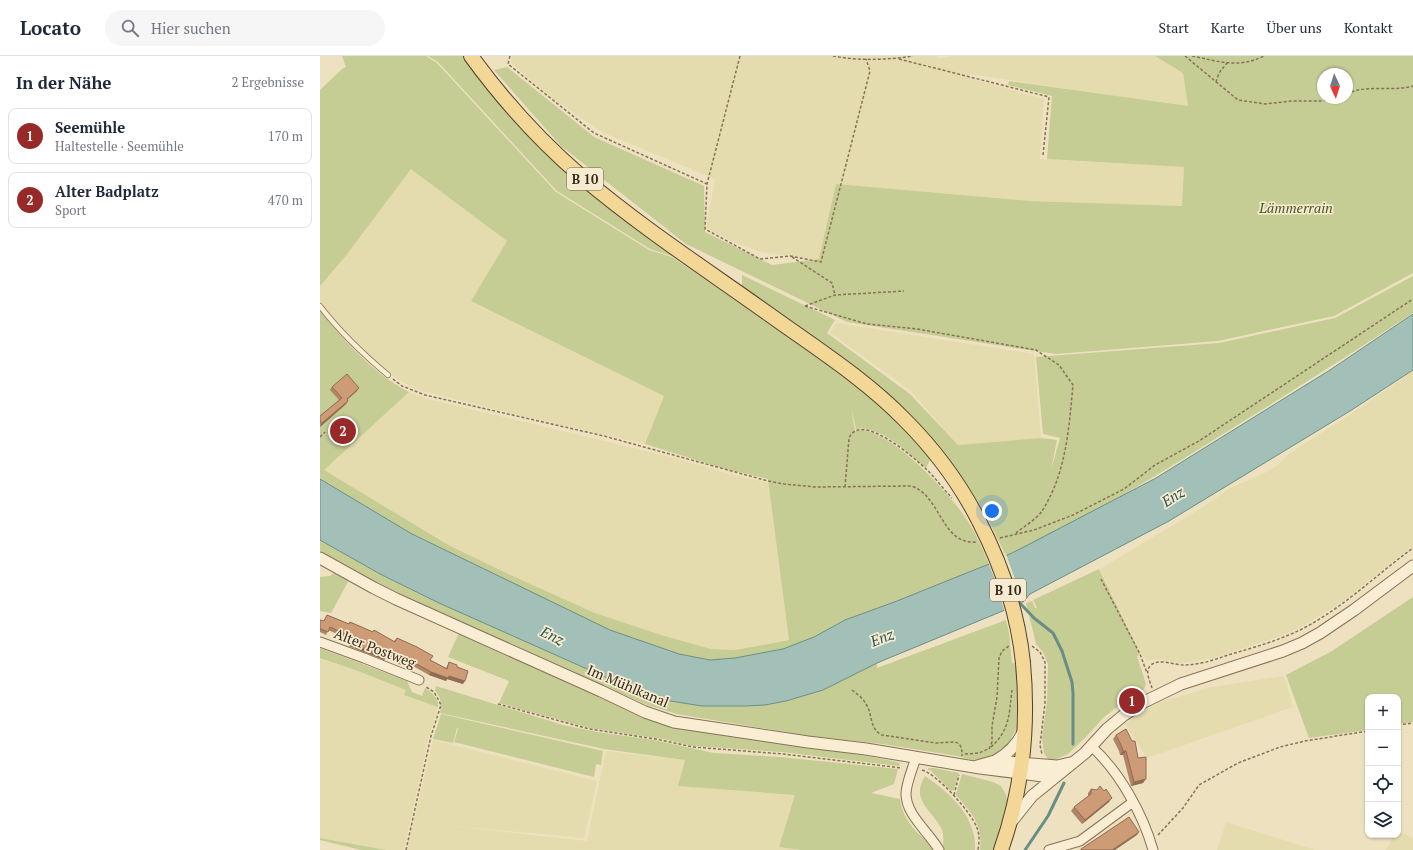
<!DOCTYPE html>
<html lang="de">
<head>
<meta charset="utf-8">
<style>
  body { margin:0; font-family:"PT Serif",serif; background:#f6f6f7; color:#1f2937 }
  .controls { position:absolute; right:12px; bottom:12px; display:grid; overflow:hidden; border-radius:8px; box-shadow:0 1px 3px #0004 }
  .controls button { width:36px; height:36px; display:grid; place-items:center; padding:0; border:0; border-bottom:1px solid #e0e1e3; background:#fff; color:#1f2937; font:20px sans-serif }
  .compass { position:absolute; left:997px; top:12px; width:36px; height:36px; border-radius:50%; background:#fff; box-shadow:0 1px 3px #0004; rotate:176deg }
  .you { position:absolute; left:672px; top:455px; width:14px; height:14px; margin:-10px; border:3px solid #fff; border-radius:50%; background:#1a73e8; box-shadow:0 0 0 6px #1a73e833 }
  .badge { display:grid; place-items:center; width:26px; height:26px; border-radius:50%; background:#972928; color:#fff; font-size:13px; font-weight:700 }
  .pin { position:absolute; translate:-50% -50%; border:2px solid #fff; box-shadow:0 1px 4px #0006 }
  .list { margin:0; padding:0; list-style:none }
  h2 { display:flex; justify-content:space-between; align-items:center; height:52px; margin:0; padding:0 16px; font-size:17px }
  h2 small { font-size:13px; font-weight:400; color:#747a83 }
  .list li { display:grid; grid-template-columns:26px 1fr auto; gap:12px; align-items:center; box-sizing:border-box; height:56px; margin:0 8px 8px; padding:0 8px; border:1px solid #e0e1e3; border-radius:8px }
  .list b { display:block; font-size:15px; white-space:nowrap }
  .list p { margin:0; font-size:13px; white-space:nowrap; color:#747a83 }
  .list em { font-size:13px; font-style:normal; color:#747a83 }
  .icon { flex:none; width:22px; height:22px; fill:none; stroke:currentColor; stroke-width:2; stroke-linecap:round; stroke-linejoin:round }
  .map { position:relative; flex:none; width:1093px; height:794px; overflow:hidden }
  header { display:flex; align-items:center; gap:24px; box-sizing:border-box; height:56px; padding:0 20px; background:#fff; border-bottom:1px solid #e0e1e3 }
  header strong { font-size:19px }
  nav { display:flex; gap:22px; margin-inline-start:auto; font-size:14px }
  .search { width:280px; height:36px; background:#f6f6f7; display:flex; align-items:center; gap:10px; box-sizing:border-box; padding:0 14px; border-radius:22px; color:#747a83; font-size:15px }
  main { display:flex }
  aside { flex:1; background:#fff }
  .map>svg:first-child { display:block }
</style>
</head>
<body>
<header>
<strong>Locato</strong>
<div class="search"><svg class="icon" aria-label="search" viewBox="0 0 24 24"><circle cx="10" cy="10" r="6"/><path d="M15 15l6 6"/></svg>Hier suchen</div>
<nav><a>Start</a><a>Karte</a><a>Über uns</a><a>Kontakt</a></nav>
</header>
<main>
<aside>
<h2>In der Nähe<small>2 Ergebnisse</small></h2>
<ul class="list">
<li><span class="badge">1</span><div><b>Seemühle</b><p>Haltestelle · Seemühle</p></div><em>170 m</em></li>
<li><span class="badge">2</span><div><b>Alter Badplatz</b><p>Sport</p></div><em>470 m</em></li>
</ul>
</aside>
<div class="map">
<svg width="1093" height="794" viewBox="0 0 1093 794">
  <rect width="100%" height="100%" fill="#eee1c0"/>
  <path fill="#e4dcae" d="M192,0h425l1,3 13,-3h204l28,16 5,35 -218,-33 -1,4 75,21 -4,60 144,8 -2,39 -153,-5 -193,-17 -17,76 -58,-8 -28,-10 -27,-14 9,-49 -113,-47 -52,-35 -39,-34z
    M91,112l96,73 -36,60 193,95 -19,48 -119,-27 -111,-28 -22,-13 -25,-21 -35,-37 -13,-17v-15l24,-28z
    M516,267l198,31 7,84 -83,7 -48,-55 -80,-57z
    M1093,315v175l-75,59 -39,23 -18,8 -64,21 -25,5 -14,1 -21,-4 -10,2 -6,-8 -41,-84 100,-60 30,-21 33,-14 16,-10 11,-11 70,-45z
    M89,336l15,6 243,58 63,18 39,9 20,157 -31,6 -23,4 -24,-1 -50,-14 -66,-22 -78,-35 -67,-32 -127,-76z
    M0,602l38,13 48,19 -1,5 33,12 -9,29 -25,114h-18l-66,-12z
    M964,620l9,31 -146,51 -22,-34 27,-18 18,-7 42,-12z
    M113,684l164,41 -13,57 -142,-13 145,16 19,-90 79,9 -6,26 117,9 -16,52 21,3h-394z
    M906,766l89,28h-98z
    M1078,775l15,7v12h-27l8,-15h4z"/>
  <path fill="#c5cc94" fill-rule="evenodd" d="M22,0h84l11,7 119,129 93,58 23,7 144,98 59,45 21,18 35,40 -5,10c-20,-16 -43,-42 -70,-39l-5,-23 4,25c30,-8 94,62 110,86 10,14 17,31 24,47l-92,37 -52,19 -31,17 -31,12 -48,9 -25,2 -31,-6 -69,-24 -26,-11 -172,-85 -92,-55v-169c23,30 55,65 89,82l-85,78 126,76 67,32 78,35 66,22 50,14 24,1 23,-4 31,-6 -21,-161 -46,-11 -77,-24 19,-48 -193,-95 36,-60 -96,-72 -67,89 -24,28v-196l22,-21 4,-2z
    M108,0h35l27,36 41,46 143,116 -2,2 -22,-7 -93,-58 -119,-129z
    M835,0h258v217l-79,43 -116,25 -162,13 -209,-32 -161,-78 -125,-98 -67,-76 13,-3 87,70 110,49 1,46 67,33 47,-6 17,-75 193,17 153,5 2,-39 -137,-8 5,-63 -44,-11 1,-4 179,25 -5,-33zM1003,18h24v24h-24z
    M422,219l93,45 -8,13 83,61 48,51 83,-7 16,2 -6,30 9,-32 -17,-4 -7,-77 183,-14 116,-25 78,-42v37c-65,43 -132,85 -198,126 -67,42 -137,84 -209,117l-19,-39 -25,-40 -55,-65 -165,-123z
    M0,484l60,34 59,29 175,78 50,19 38,6h43l20,-1 21,-4 37,-11 54,-27v5l129,-48 3,13 3,30h5l1,58 -1,6 -9,17 -14,11 -13,4 -9,1 -15,-4 -75,-12 -72,-8 -133,-22 -30,-9 -254,-113 -73,-41z
    M779,513l41,84 -3,3 9,28 -2,5 -16,10 -24,18 -19,21 -17,16 -14,6 -6,-1 -4,-6 -2,-15 5,-37 1,-37 -5,-12 -7,-8 -10,-41 6,-2 3,7h2l-4,-8z
    M14,517l15,7 -18,33 -11,-2v-34l10,-1z
    M1093,541v125l-15,2v-27h-30v33l-59,8 -23,-63 46,-24z
    M139,577l181,82 248,45 12,3 -1,3 -117,-14 -89,-6 -30,-7 -74,-11 -90,-25 10,-22 -61,-24z
    M0,592l87,33 5,11 10,4 3,-8c7,5 14,10 13,19l-34,-12 2,-5 -48,-19 -38,-13z
    M116,630l127,39 34,7 57,8 60,13 66,4 118,12 -4,15 -23,9 29,6c2,17 15,35 30,43l4,8h-133l-22,-3 16,-52 -117,-9 7,-26 -81,-11 -164,-36c2,-8 1,-16 -5,-22z
    M121,658l162,37 -2,14 -5,-1 -2,13 -140,-35 4,-13 -1,-1 -4,15 -20,-4z
    M608,712h6l25,5 -5,17 -3,1 -21,-21h-2z
    M642,718l31,8 8,4 5,9 2,8 -15,47h-13c3,-24 -7,-35 -21,-52l-2,-1 -1,-3z
    M605,720c25,17 52,41 50,74h-31c-2,-7 1,-16 -3,-22 -9,-18 -31,-28 -16,-52z
    M0,782l66,12h-25l-41,-10z"/>
  <path fill="#a3c0b8" stroke="#6a8e86" d="M1093,258v56l-63,41 -181,110 -139,73 -8,9 -145,60 -54,27 -37,11 -21,4 -20,1h-43l-38,-6 -50,-19 -175,-78 -59,-29 -60,-34v-61l92,55 198,96 69,24 31,6 25,-2 48,-9 31,-12 31,-17 52,-19 92,-37 31,-15 136,-71 174,-108z"/>
  <path fill="#eee1c0" d="M686,498l9,25 8,26 -18,8 -8,-28 -9,-23z"/>
  <g fill="none" stroke-linecap="round" stroke-linejoin="round">
    <path stroke="#6a8e86" stroke-width="3" d="M698,545l16,17 19,15 9,18 10,31 1,11v51
      M705,794l23,-34 16,-33"/>
    <g stroke="#877258" stroke-width="6">
      <path id="service" d="M0,250c20,26 43,48 68,69"/>
    </g>
    <g stroke="#877258" stroke-width="11">
      <path id="minor" d="M0,586l44,16 55,22
        M771,690c28,25 52,68 62,104
        M596,701c-3,11 -10,26 -10,37 0,21 23,38 33,56
        M729,794l31,-9 53,-39"/>
    </g>
    <g stroke="#877258" stroke-width="13">
      <path id="tertiary" d="M0,502l54,30 22,11 205,92 44,21 29,10 134,20 58,7 114,19 63,8 15,-1
        M675,705c13,-7 23,-17 29,-31
        M657,710l18,-5 62,5 13,-3
        M692,765l20,-25 53,-43 22,-24 17,-14 18,-12 39,-19 102,-33 19,-8 18,-10 34,-23 59,-44"/>
    </g>
    <g stroke="#55402d" stroke-width="16">
      <path id="primary" d="M151,0c32,44 69,85 111,121 59,50 125,93 188,138 46,33 95,64 135,105 30,30 55,64 74,101
        M681,794c22,-62 28,-122 22,-187"/>
    </g>
    <path stroke="#877258" stroke-width="1.5" stroke-dasharray="3 2" stroke-linecap="butt" d="M190,0l-2,8 86,69 113,51
      M420,0l-33,128 -2,45 55,30 30,-3 31,6 49,-191 -4,-12
      M513,0c26,5 54,4 80,0
      M865,0l53,44 27,4 27,-3h29l18,-3
      M872,0c26,5 46,13 72,0
      M579,3l150,38 -6,58
      M896,26l3,-9 8,-10
      M1027,38c18,-10 46,-2 66,-8
      M472,201l40,26 3,12
      M485,250l62,18 50,5 119,21 23,15 14,20c-4,43 -7,89 -31,126 -5,8 -19,16 -26,22
      M485,250l30,-11 69,-4
      M73,323l9,7 23,9 179,41 164,45 16,3 31,3 96,-1c30,9 30,59 65,56
      M0,381l5,-5
      M525,431l4,-49c12,-27 64,19 76,30 10,9 18,21 27,30
      M680,482l34,-8 39,-15 51,-26 31,-24 44,-24 214,-142
      M781,523l39,75 7,19
      M712,590l8,6 5,10v41l-5,42 2,9
      M832,632c-2,-7 -8,-17 -1,-23 8,-7 23,0 32,0 16,0 31,-5 45,-10 24,-7 49,-14 72,-25 42,-21 76,-55 113,-82
      M532,634c5,4 11,8 14,14 7,10 3,25 16,31l54,8 19,-1c7,2 7,8 7,14
      M178,648l91,25 67,10 37,8 90,7 119,14
      M1078,669l15,-2
      M671,691c19,-17 18,-33 21,-57
      M669,693l3,-7v-16l5,-29 2,-39 3,-7 7,-5
      M645,698l14,-1 9,-4
      M602,714c15,4 50,43 55,58 3,7 2,15 1,22
      M634,739l5,-20
      M838,779l25,-27 16,-23 39,-22 42,-16 25,-6 63,-10
      M86,794l25,-114 10,-31 -3,-6 -4,-7 -8,-5"/>
    <use href="#service" stroke="#f9eed4" stroke-width="4.5"/>
    <use href="#minor" stroke="#f9eed4" stroke-width="9"/>
    <use href="#tertiary" stroke="#f9eed4" stroke-width="11"/>
    <use href="#primary" stroke="#f2d797" stroke-width="14"/>
    <g stroke="#55402d" stroke-width="16" stroke-linecap="butt">
      <path id="primary-bridge" d="M659,465c23,45 39,92 44,142"/>
    </g>
    <use href="#primary-bridge" stroke="#f2d797" stroke-width="14"/>
  </g>
  <path fill="#b08565" d="M12,331l25,4 -10,9 -1,4 -26,23v-11l19,-16 -9,-10z
    M7,559l22,9 1,-2 44,19 3,-3 33,22 16,8 3,-6 8,5 6,17 -16,-5 -1,2 -17,-6 -25,-14 -3,4 -15,-8 -2,3 -35,-14 2,-6 -23,-10 -2,5 -6,-3v-12l4,1z
    M806,673l17,54 -12,3 -8,-31h-3l-1,-4 -6,-12 3,-4z
    M771,733l18,13 -27,22 -11,-13 3,-4 14,-11v-3z"/>
  <path fill="#906c53" d="M39,332l-2,3 -13,11 3,-3z
    M28,345l-2,3 -26,23 2,-4z
    M31,587l35,14 -2,3 -35,-14z
    M111,616l18,4 16,5 -2,3 -16,-5 -1,2 -17,-6z
    M803,695h3l-3,4h-3z
    M826,723l-3,4 -12,3 3,-4z
    M792,742l-3,4 -27,22 3,-4z
    M819,776l-2,3 -22,15h-3z"/>
  <path fill="#cd9b76" stroke="#906c53" d="M27,318l12,14 -12,11 1,2 -26,22 -2,-2v-5l22,-18 -10,-11z
    M7,559l22,9 1,-2 23,10 1,-2 21,12 2,-4 20,9 16,9 -3,4 17,9 2,-7 8,3v2l11,4 -3,10 -16,-5 -1,2 -17,-6 -25,-14 -3,4 -16,-8 -1,3 -35,-14 3,-5 -24,-11 -2,5 -7,-3 -1,1v-10l4,1z
    M806,673l6,12h3l3,17 8,-1v22l-12,3 -8,-31h-3l-1,-4 -6,-12z
    M780,730l4,5 2,-2 6,9 -27,22 -11,-13 17,-13v-5l6,1z
    M809,761l10,15 -27,18h-31v-1z"/>
  <g text-anchor="middle" stroke-width="3.5" stroke-linejoin="round" paint-order="stroke">
    <g fill="#f6ebd0" stroke="#706453" stroke-width="1">
      <rect x="247" y="112" width="36" height="22" rx="3"/>
      <rect x="670" y="523" width="36" height="22" rx="3"/>
    </g>
    <g font-size="13" font-weight="bold" fill="#372a1d">
      <text x="265" y="128">B 10</text>
      <text x="688" y="539">B 10</text>
    </g>
    <g font-size="14" font-style="italic" fill="#475423" stroke="#f6ebd0">
      <text x="976" y="157">Lämmerrain</text>
    </g>
    <g font-size="14" fill="#372a1d" stroke="#f6ebd0">
      <text transform="translate(55 592) rotate(21)" y="5">Alter Postweg</text>
      <text transform="translate(308 630) rotate(23)" y="5">Im Mühlkanal</text>
    </g>
    <g font-size="15" font-style="italic" fill="#2c5755" stroke="#f6ebd0">
      <text transform="translate(853 441) rotate(-33)" y="5">Enz</text>
      <text transform="translate(232 580) rotate(26)" y="5">Enz</text>
      <text transform="translate(562 582) rotate(-22)" y="5">Enz</text>
    </g>
  </g>
</svg>
<div class="controls">
<button>+</button>
<button>−</button>
<button><svg class="icon" aria-label="locate" viewBox="0 0 24 24"><circle cx="12" cy="12" r="6"/><path d="M12 2v4M12 18v4M2 12h4M18 12h4"/></svg></button>
<button><svg class="icon" aria-label="layers" viewBox="0 0 24 24"><path d="M12 4l9 5-9 5-9-5zM3 14l9 5 9-5"/></svg></button>
</div>
<svg class="compass" viewBox="-18 -18 36 36"><path d="M0-13l5 13h-10z" fill="#e53935"/><path d="M0 13l5-13h-10z" fill="#747a83"/></svg>
<div class="you"></div>
<div class="pin badge" style="left:812px;top:645px">1</div>
<div class="pin badge" style="left:23px;top:375px">2</div>
</div>
</main>
</body>
</html>
